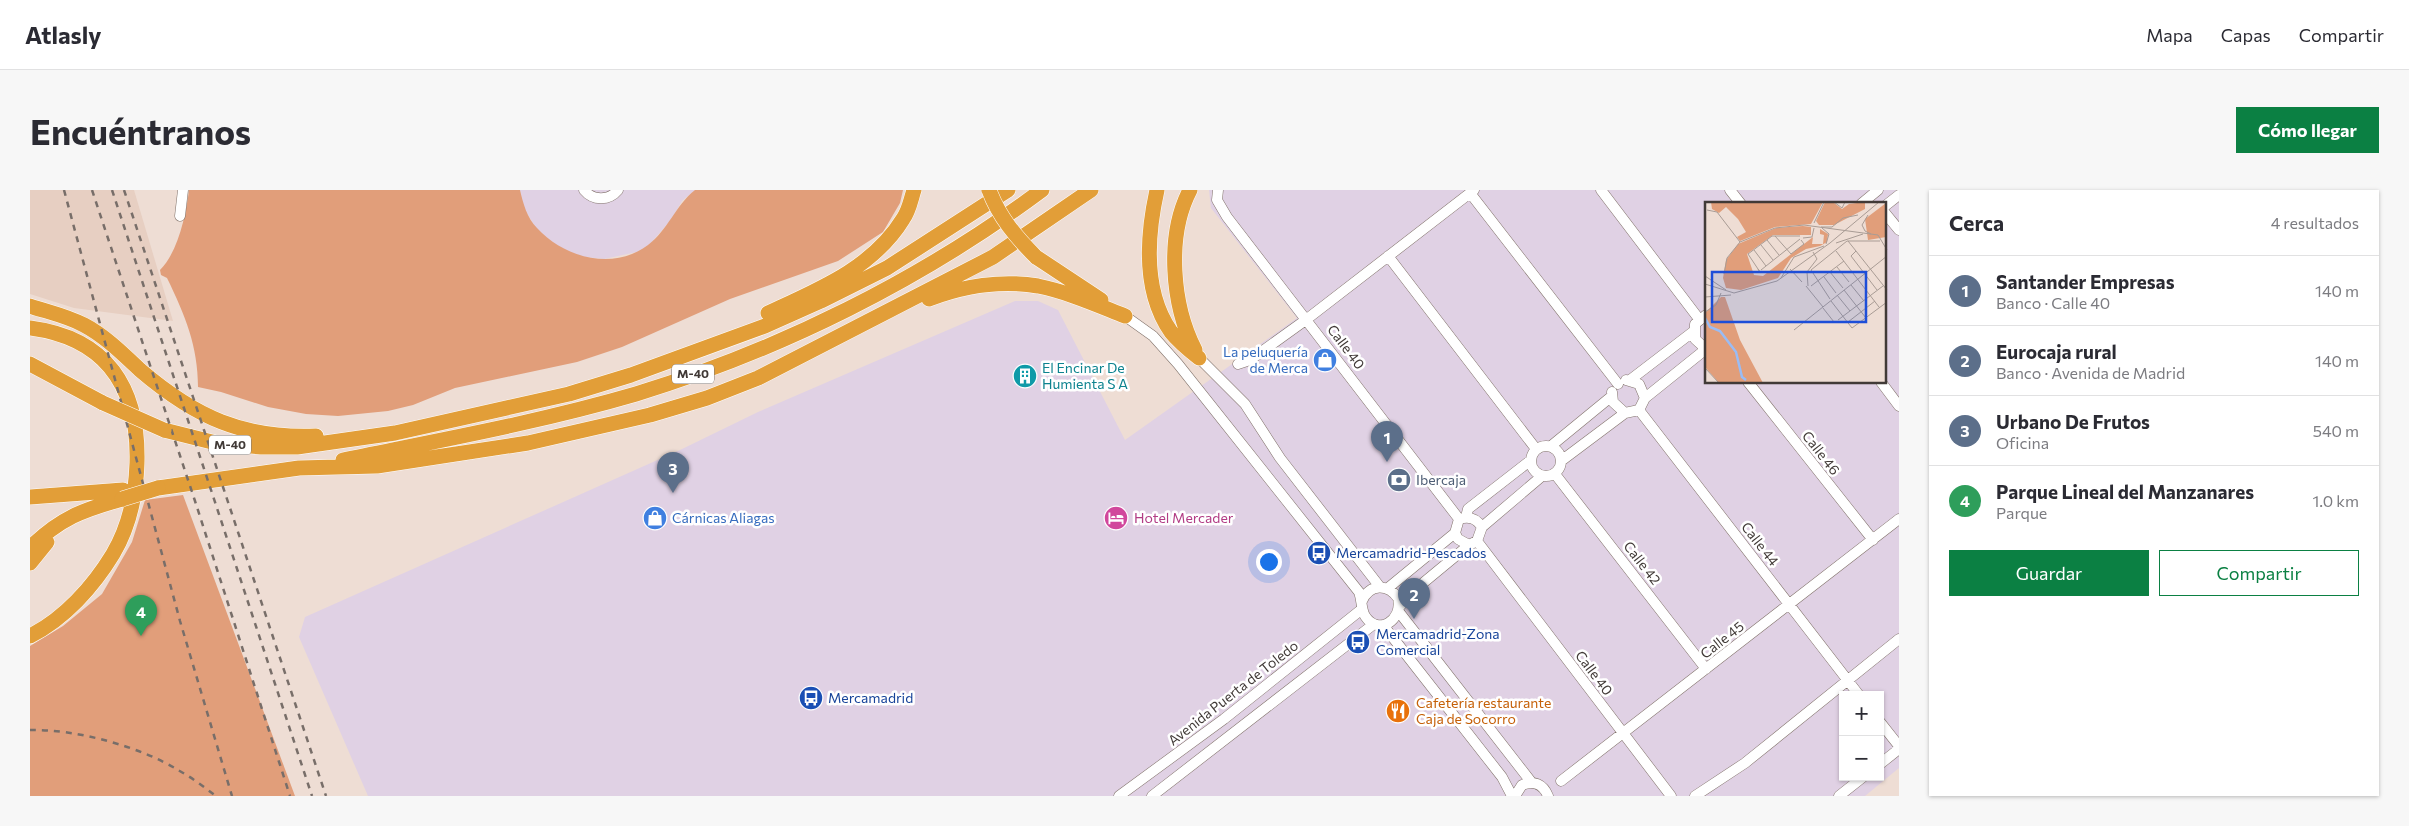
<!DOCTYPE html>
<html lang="es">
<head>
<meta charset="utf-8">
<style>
  body { margin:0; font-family:Commissioner,sans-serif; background:#f7f7f7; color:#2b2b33 }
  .controls { position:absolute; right:15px; bottom:15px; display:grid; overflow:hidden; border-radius:0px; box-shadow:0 1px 4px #0004 }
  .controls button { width:45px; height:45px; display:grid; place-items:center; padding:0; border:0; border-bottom:1px solid #e1e1e2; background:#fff; color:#2b2b33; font:25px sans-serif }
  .you { position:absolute; left:1238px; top:371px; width:18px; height:18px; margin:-12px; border:4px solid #fff; border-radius:50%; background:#1a73e8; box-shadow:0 0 0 8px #1a73e833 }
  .badge { display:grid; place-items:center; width:32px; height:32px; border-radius:50%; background:#0b8043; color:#fff; font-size:16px; font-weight:700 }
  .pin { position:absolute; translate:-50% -41px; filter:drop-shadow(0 1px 2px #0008) }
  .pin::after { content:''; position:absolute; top:26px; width:18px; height:15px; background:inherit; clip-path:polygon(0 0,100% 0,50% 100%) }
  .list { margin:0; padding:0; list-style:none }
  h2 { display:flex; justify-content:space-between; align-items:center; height:65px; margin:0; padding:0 20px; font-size:21px }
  h2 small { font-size:16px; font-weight:400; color:#7c7c81 }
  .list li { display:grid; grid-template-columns:32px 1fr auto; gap:15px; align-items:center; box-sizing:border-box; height:70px; padding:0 20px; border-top:1px solid #e1e1e2 }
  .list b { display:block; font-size:19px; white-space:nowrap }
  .list p { margin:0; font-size:16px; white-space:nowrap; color:#7c7c81 }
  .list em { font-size:16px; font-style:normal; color:#7c7c81 }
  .actions { display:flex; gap:10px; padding:15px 20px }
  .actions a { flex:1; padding:11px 0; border:1px solid #0b8043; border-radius:0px; text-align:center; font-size:18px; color:#0b8043 }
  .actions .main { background:#0b8043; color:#fff }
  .map { position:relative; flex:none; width:1869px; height:606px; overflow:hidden; border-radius:0px }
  header { display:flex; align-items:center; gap:30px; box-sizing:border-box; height:70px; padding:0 25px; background:#fff; border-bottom:1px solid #e1e1e2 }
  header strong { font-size:24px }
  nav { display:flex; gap:28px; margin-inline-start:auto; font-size:18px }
  .intro { display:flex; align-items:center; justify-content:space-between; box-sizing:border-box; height:120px; padding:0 30px }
  h1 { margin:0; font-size:35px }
  .button { padding:12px 22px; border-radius:0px; background:#0b8043; color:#fff; font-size:18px; font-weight:700 }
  main { display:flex; gap:30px; padding:0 30px }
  aside { flex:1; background:#fff; border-radius:0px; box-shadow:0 1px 4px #0004 }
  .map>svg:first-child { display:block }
</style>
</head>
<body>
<header>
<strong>Atlasly</strong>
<nav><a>Mapa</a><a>Capas</a><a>Compartir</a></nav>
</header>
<div class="intro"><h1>Encuéntranos</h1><a class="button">Cómo llegar</a></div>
<main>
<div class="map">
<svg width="1869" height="606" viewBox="0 0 1869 606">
  <rect width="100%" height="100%" fill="#eeddd4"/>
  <path fill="#e0d1e4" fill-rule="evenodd" d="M490,0h175l-13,11 -11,19 -22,25 -12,7 -33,7 -28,-3 -22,-12 -19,-17 -12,-21z
    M1179,0h690v578l-34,28h-1497l-69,-159 6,-20 375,-167 78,-38 257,-111h23l20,9 67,130 172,-122 -86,-110zM1676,14h179v178h-179zM1813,505h37v82h-37z"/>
  <path fill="#e7cfc2" d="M0,0h104l39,131 -99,-13 -44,-14z"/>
  <path fill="#e19e7a" d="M159,0h331c3,13 7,28 17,38 27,30 77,43 111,17 20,-15 27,-39 47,-55h208l-3,13 -17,29 -45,29 -108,38 -108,48 -45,15 -122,26 -42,17 -25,6 -50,5 -32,-2 -38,-7 -47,-15 -23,-5c0,-41 -13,-72 -31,-109l-6,-3 -1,-5c18,-18 26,-55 29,-80z
    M153,305l112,301h-265v-150l33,-20 39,-32 30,-52 13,-42z"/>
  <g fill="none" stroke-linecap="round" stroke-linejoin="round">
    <g stroke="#82736b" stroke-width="11">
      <path id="minor" d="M554,0c9,11 25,11 34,0
        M1188,0l-1,10 10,17 232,302
        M1571,0l98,129
        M1700,0l11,14
        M1440,3l148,191
        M1831,14l17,-14
        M1855,16l14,-11
        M1855,23l14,17
        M150,26l3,-26
        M1358,66l148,193
        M1676,125l-11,9v15l11,10
        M1095,126l28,20 25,28 181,228c3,8 2,17 6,24 13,20 38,5 33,-18 -10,-14 -28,-15 -36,3
        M1169,168l46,46 35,54 100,129
        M1208,174l12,-4 57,-41 167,-129
        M1596,190l13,4 6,14
        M1600,190l64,-49
        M1718,192l125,158
        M1851,192l18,24
        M1582,202l1,10 12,11
        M1609,220l220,285
        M1501 271a15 15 0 1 1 30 0a15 15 0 1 1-30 0Z
        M1521,256l61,-50
        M1531,271l64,-48 14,-3 6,-12 61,-49
        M1525,284l151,195
        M1436,327l2,-8 63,-49
        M1452,337l60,-51
        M1447,351l194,255
        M1358,398l67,-55
        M1370,416l17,-18 52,-43 8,-4 5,-14c-6,-9 -13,-11 -23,-8l-4,14 3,6 11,6
        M1369,422l133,171
        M1353,435l119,152 10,19
        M1850,532l19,24
        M1850,574l19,-15
        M1531,591l338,-262
        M1089,606l105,-77 138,-110
        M1122,606l222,-172
        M1485,606l7,-11c12,-5 21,-1 26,11
        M1665,606l50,-33 154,-124
        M1809,606l24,-19"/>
    </g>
    <g stroke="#fff" stroke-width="16">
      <path id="highway" d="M1127,0c-10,45 -14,102 14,142 8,10 18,18 28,26
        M1160,0c-24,46 -18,115 5,160
        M1006,67l65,43
        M899,109c34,-13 73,-19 109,-13 30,6 59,19 87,30
        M0,116c18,6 37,10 54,19 21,11 39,29 56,45 55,47 103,69 176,66
        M738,123c50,-23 105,-45 135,-94 6,-8 8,-20 11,-29
        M0,138c77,10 109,60 107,135 -1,31 -8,64 -24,91 -20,33 -49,65 -83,82
        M0,174l73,39
        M134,240l52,13 45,4h36l98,-14 174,-39 62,-19 134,-49 56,-25 66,-33 121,-78
        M313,270c98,-20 197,-38 293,-66 144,-44 285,-114 406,-204
        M128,298l141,-20 78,-2 151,-23 122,-28 57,-17 51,-20 235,-121 98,-67
        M0,307l93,-7
        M0,358c30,-30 53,-38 92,-49
        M0,373l17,-21"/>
    </g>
    <use href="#minor" stroke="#fff" stroke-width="10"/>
    <use href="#highway" stroke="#e29e38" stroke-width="15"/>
    <path stroke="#786e69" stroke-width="2.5" stroke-dasharray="6 6" stroke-linecap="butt" d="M34,0l116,431 52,175
      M62,0l103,311 95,295
      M82,0l200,606
      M94,0l202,606
      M0,540c45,-1 109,16 148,40 13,7 26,17 38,26"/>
    <g stroke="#fff" stroke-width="16" stroke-linecap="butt">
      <path id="highway-bridge" d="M959,0c10,27 27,47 47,67
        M73,213l61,27
        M92,309l36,-11"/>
    </g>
    <use href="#highway-bridge" stroke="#e29e38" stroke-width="15"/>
  </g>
  <defs>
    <g id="shop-disc" transform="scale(1.25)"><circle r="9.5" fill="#3f7fe0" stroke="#fff"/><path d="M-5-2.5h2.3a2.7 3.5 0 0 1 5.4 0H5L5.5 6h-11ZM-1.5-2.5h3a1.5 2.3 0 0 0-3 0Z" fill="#fff"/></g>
    <g id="building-disc" transform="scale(1.25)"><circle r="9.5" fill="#0f9aa8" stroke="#fff"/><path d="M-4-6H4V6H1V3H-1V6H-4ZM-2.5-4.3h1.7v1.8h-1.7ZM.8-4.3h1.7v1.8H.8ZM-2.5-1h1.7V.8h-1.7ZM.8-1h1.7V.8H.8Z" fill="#fff"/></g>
    <g id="bank-disc" transform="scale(1.25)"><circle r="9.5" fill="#5c6f8a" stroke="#fff"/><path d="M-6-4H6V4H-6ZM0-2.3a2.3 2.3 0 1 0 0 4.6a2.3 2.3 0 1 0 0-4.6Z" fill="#fff"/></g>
    <g id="hotel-disc" transform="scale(1.25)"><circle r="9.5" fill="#d1479c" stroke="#fff"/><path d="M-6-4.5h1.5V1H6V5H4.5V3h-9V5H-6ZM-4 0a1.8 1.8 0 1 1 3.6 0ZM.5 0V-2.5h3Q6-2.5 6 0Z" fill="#fff"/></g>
    <g id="bus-disc" transform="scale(1.25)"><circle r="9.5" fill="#1a4fb4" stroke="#fff"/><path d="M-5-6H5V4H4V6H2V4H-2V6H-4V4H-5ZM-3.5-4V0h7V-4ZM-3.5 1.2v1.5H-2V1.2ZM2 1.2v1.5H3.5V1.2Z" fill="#fff"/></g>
    <g id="restaurant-disc" transform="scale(1.25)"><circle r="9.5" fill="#e8710a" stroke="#fff"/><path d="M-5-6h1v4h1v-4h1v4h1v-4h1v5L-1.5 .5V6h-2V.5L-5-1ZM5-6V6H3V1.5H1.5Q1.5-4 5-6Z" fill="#fff"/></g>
  </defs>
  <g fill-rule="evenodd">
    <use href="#shop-disc" x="1295" y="170"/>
    <use href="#building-disc" x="995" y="186"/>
    <use href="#bank-disc" x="1369" y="290"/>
    <use href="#shop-disc" x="625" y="328"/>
    <use href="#hotel-disc" x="1086" y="328"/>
    <use href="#bus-disc" x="1289" y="363"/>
    <use href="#bus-disc" x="1328" y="452"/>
    <use href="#bus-disc" x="781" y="508"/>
    <use href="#restaurant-disc" x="1368" y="521"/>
  </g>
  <g text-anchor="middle" stroke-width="5" stroke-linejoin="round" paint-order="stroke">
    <g fill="#fff" stroke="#7a7573" stroke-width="1">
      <rect x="642" y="174.5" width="42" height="19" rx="4"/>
      <rect x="179" y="245.5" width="42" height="19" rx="4"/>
    </g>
    <g font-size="12" font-weight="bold" fill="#413a37">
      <text x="663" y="188">M-40</text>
      <text x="200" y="259">M-40</text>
    </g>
    <g font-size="14" fill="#413a37" stroke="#fff">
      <text transform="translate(1316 157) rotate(53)" y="5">Calle 40</text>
      <text transform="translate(1791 263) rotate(52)" y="5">Calle 46</text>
      <text transform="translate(1730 354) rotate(52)" y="5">Calle 44</text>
      <text transform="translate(1612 373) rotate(52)" y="5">Calle 42</text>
      <text transform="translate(1692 450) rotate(-38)" y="5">Calle 45</text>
      <text transform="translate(1564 483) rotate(53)" y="5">Calle 40</text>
      <text transform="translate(1203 503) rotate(-38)" y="5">Avenida Puerta de Toledo</text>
    </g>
    <g font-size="14" fill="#366cbe" stroke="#fff" text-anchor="end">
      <text x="1278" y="167">La peluquería<tspan x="1278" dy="16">de Merca</tspan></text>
      <text x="642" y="333" text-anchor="start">Cárnicas Aliagas</text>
    </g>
    <g font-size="14" fill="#0d838f" stroke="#fff" text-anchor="start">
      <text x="1012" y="183">El Encinar De<tspan x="1012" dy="16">Humienta S A</tspan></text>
    </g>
    <g font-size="14" fill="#4e5e75" stroke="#fff" text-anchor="start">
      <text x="1386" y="295">Ibercaja</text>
    </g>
    <g font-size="14" fill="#b23c85" stroke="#fff" text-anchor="start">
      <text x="1104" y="333">Hotel Mercader</text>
    </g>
    <g font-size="14" fill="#164399" stroke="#fff" text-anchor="start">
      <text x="1306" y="368">Mercamadrid-Pescados</text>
      <text x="1346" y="449">Mercamadrid-Zona<tspan x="1346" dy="16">Comercial</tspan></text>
      <text x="798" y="513">Mercamadrid</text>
    </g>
    <g font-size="14" fill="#c56008" stroke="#fff" text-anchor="start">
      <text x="1386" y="518">Cafetería restaurante<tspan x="1386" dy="16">Caja de Socorro</tspan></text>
    </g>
  </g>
  <g transform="translate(1675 12)">
    <rect width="181" height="181" fill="#eeddd4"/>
    <path d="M6,0h112l-12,22 -36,3 -35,14 -3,-4 9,-5 -8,-13 -12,-12 -7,6 -7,-4zM120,0h8l9,7 7,-5 16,-2v7l-31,16h-15l-3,-4zM181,1v34l-18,3 -3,-21zM98,24l8,1v8h-38l-26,19 7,21 9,1 50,-39 -1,7h11l1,-9 -4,-1v-5l8,5 -1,8 -7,4 -14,3 -15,9 -13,20 -37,12 -15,-2 -3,-10 3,-18 12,-16 38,-16zM16,95h4l15,43 23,43h-44l-14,-16v-54z" fill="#e19e7a"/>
    <path fill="none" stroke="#99bcf5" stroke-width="2.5" d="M0,116l5,9 10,4 16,21 6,25 4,3"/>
    <path fill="none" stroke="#a99c95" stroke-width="1" d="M129,0l8,6 3,-6M2,8l10,2 23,30 35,-14 29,-3 74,10M163,13l-6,10 3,6 6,3M109,21l10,-21M116,25h11l11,-9 15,-3M117,26l7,6 -3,10M173,33l9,15M70,34l16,18 13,-10 -3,-4M98,36l9,-1 2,-9M62,38l12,15M143,39l39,49M131,41l27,-9M56,43l12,15M49,48l12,16M131,49l43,56M151,49l-5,5 26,34M132,65l12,15M53,67l2,3 -12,-18 24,-18h28M85,67l12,13M56,68l39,-31M125,70l13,16M19,72l3,-16 13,-16M0,74l21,14M119,75l12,16M76,76l13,-21 30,-11M146,83l13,16M101,84l17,21M103,84l-1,-14 10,-13 -4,-7M106,84l33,-25M139,88l22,28M132,93l13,16M0,95l26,-2M125,97l-19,-29 36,-29h33M126,99l21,27 35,-26M0,102v-20l29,9 43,-12 53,-38 49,-41M118,106l11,14M0,110l11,-7 5,-12M133,118l45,-34M143,120l27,-21M89,128l93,-74M0,166l14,15"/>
    <path fill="#1d4ed8" fill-opacity="0.15" stroke="#1d4ed8" stroke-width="2.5" d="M7,70h154v50h-154z"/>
    <rect width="181" height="181" fill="none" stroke="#413a37" stroke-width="2.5"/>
  </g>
</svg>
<div class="controls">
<button>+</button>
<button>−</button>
</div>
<div class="you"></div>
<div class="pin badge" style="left:1357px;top:272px;background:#5c6f8a">1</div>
<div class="pin badge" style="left:1384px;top:429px;background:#5c6f8a">2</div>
<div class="pin badge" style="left:643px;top:303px;background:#5c6f8a">3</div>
<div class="pin badge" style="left:111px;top:446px;background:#2e9e5b">4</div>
</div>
<aside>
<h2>Cerca<small>4 resultados</small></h2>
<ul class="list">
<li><span class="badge" style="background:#5c6f8a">1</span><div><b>Santander Empresas</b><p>Banco · Calle 40</p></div><em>140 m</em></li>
<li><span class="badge" style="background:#5c6f8a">2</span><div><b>Eurocaja rural</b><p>Banco · Avenida de Madrid</p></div><em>140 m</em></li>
<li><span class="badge" style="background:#5c6f8a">3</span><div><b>Urbano De Frutos</b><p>Oficina</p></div><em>540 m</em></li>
<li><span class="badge" style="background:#2e9e5b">4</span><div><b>Parque Lineal del Manzanares</b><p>Parque</p></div><em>1.0 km</em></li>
</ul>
<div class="actions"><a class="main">Guardar</a><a>Compartir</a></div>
</aside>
</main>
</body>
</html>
